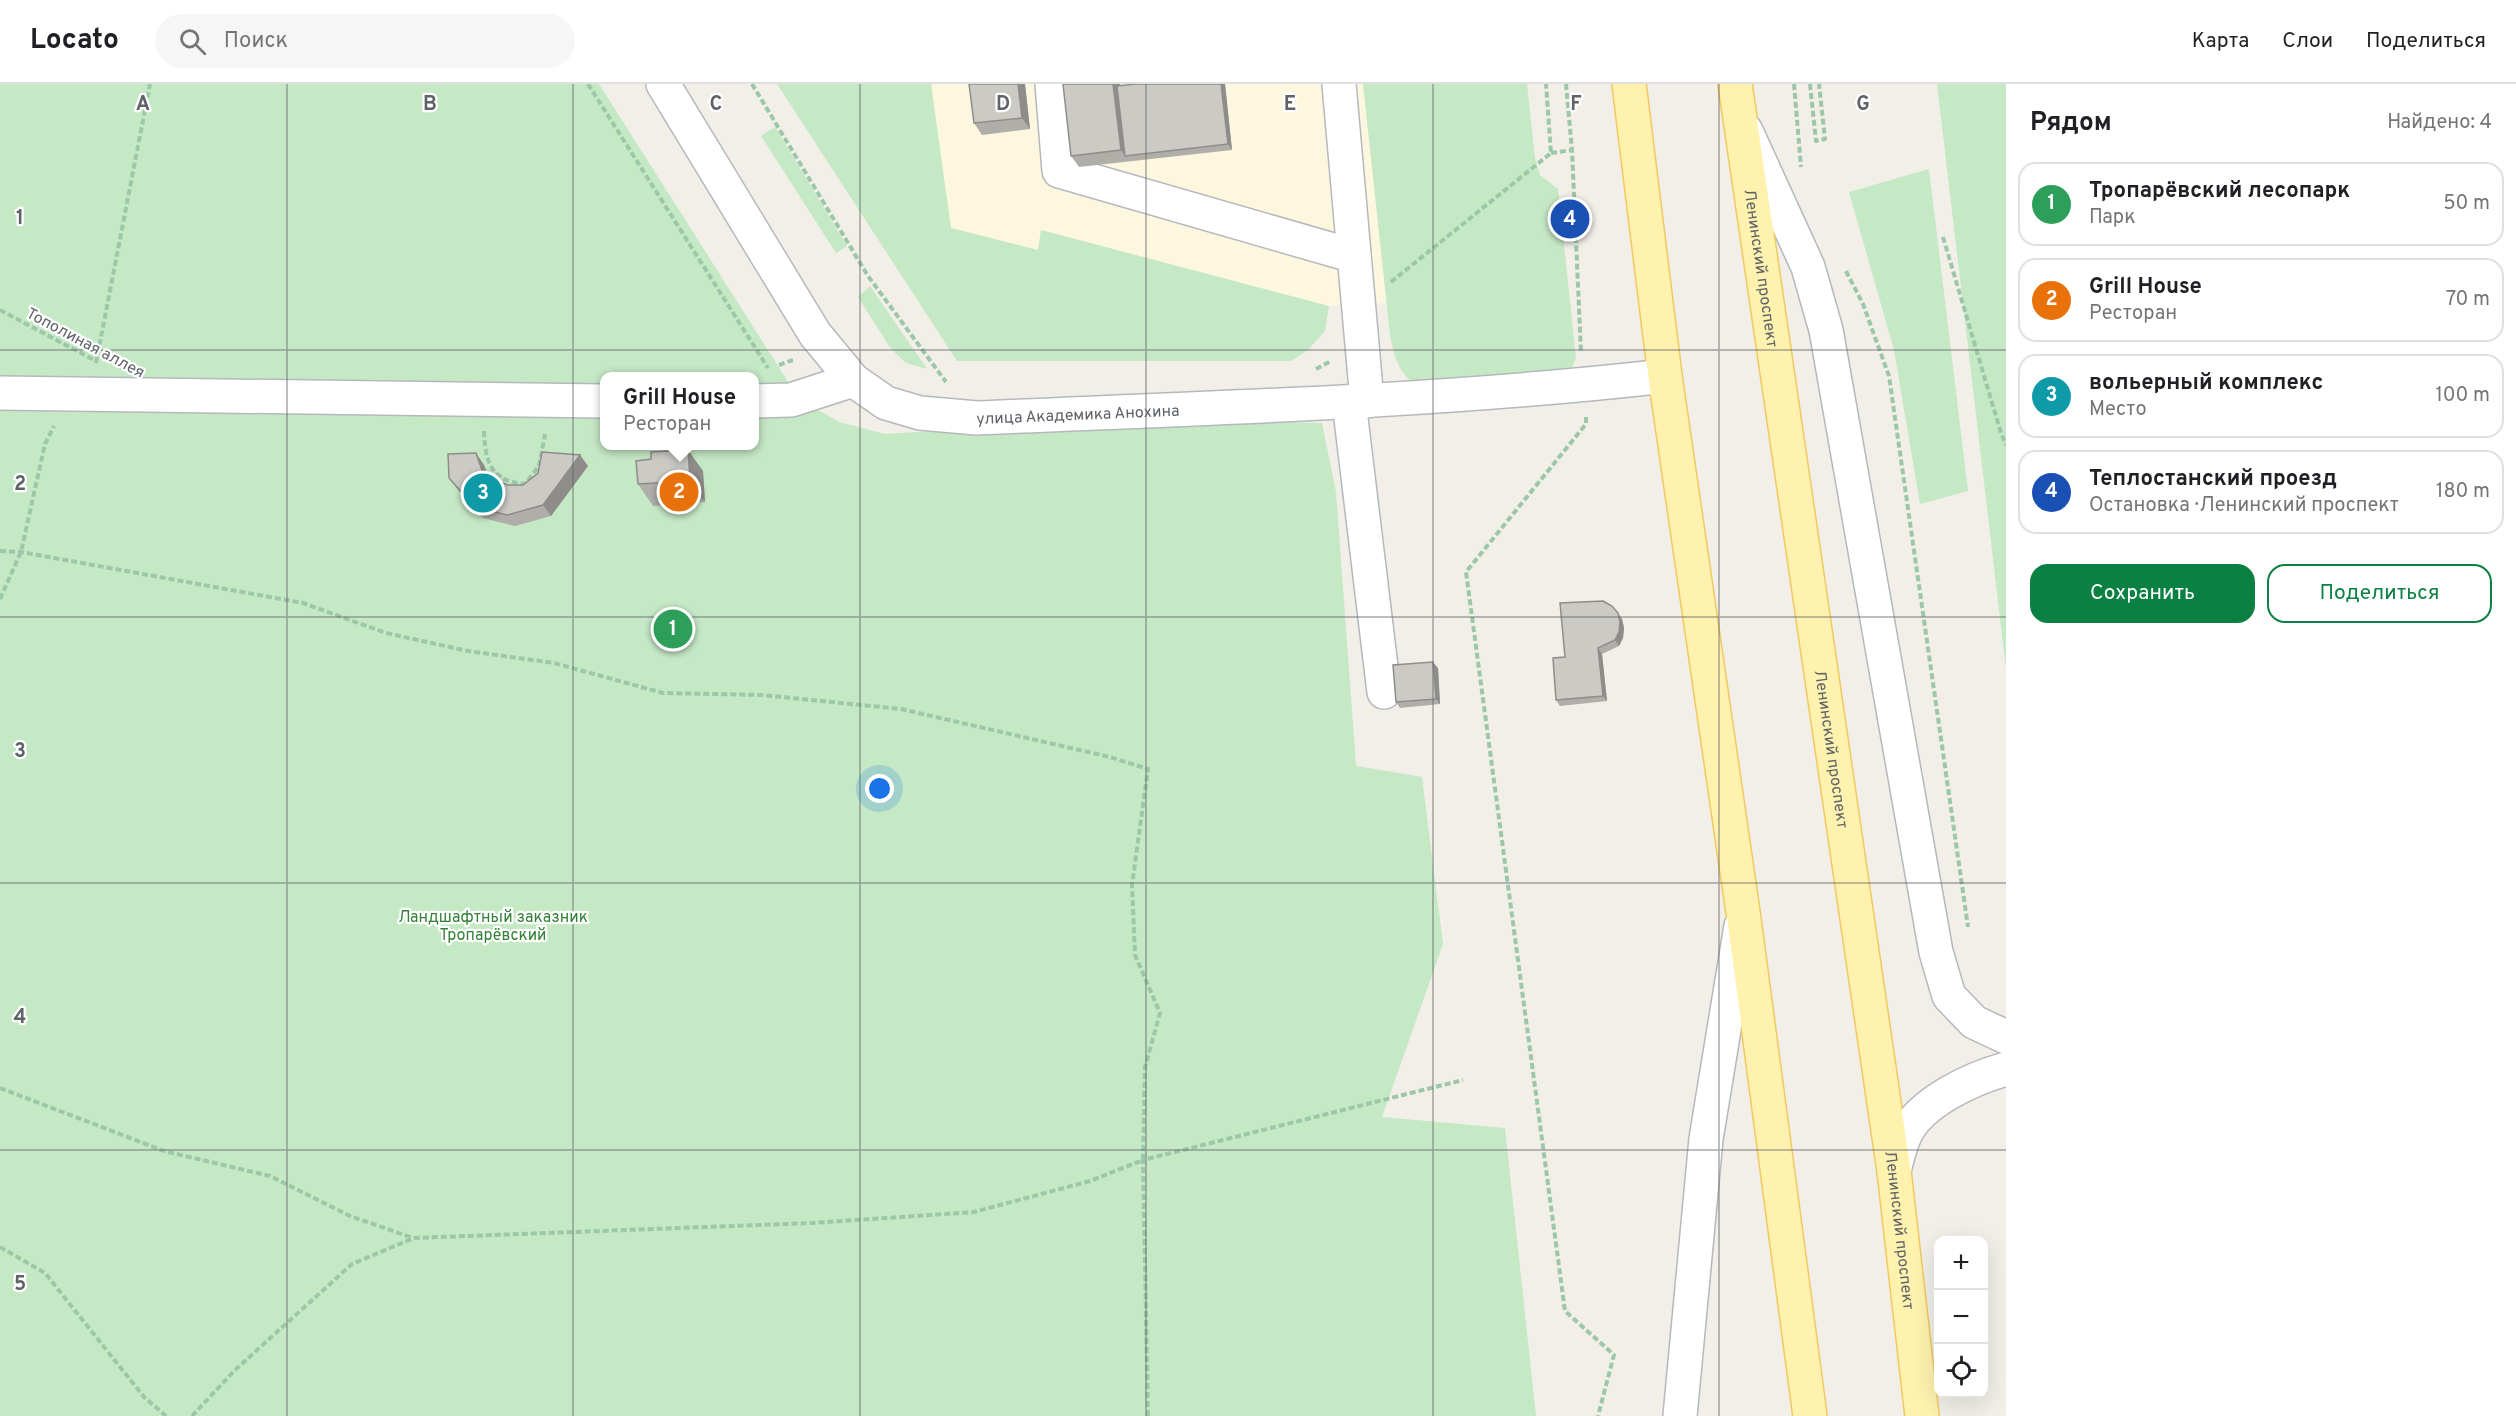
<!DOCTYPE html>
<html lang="ru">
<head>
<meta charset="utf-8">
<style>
  body { margin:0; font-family:Overpass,sans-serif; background:#f6f6f6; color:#202124 }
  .controls { position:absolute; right:18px; bottom:18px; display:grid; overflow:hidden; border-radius:12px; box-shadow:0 6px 24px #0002 }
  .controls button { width:54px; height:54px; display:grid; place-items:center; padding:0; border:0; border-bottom:2px solid #e0e0e0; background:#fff; color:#202124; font:30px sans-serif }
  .you { position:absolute; left:880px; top:705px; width:21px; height:21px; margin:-15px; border:4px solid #fff; border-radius:50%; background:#1a73e8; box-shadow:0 0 0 9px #1a73e833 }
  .badge { display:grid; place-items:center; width:39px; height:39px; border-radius:50%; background:#0b8043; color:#fff; font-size:20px; font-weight:700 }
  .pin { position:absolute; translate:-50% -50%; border:3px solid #fff; box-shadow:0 2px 6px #0006 }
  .popup { position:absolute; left:600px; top:288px; width:159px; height:78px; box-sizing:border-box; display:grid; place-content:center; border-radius:12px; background:#fff; filter:drop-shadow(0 2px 4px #0005); font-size:20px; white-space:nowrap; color:#757577 }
  .popup b { font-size:22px; color:#202124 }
  .popup::after { content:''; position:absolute; left:50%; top:100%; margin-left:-12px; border:12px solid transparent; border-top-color:#fff }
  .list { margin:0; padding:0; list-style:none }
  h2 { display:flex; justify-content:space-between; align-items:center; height:78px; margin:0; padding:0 24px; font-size:26px }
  h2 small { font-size:20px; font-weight:400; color:#757577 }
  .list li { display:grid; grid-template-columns:39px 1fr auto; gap:18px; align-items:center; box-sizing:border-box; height:84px; margin:0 12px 12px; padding:0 12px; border:2px solid #e0e0e0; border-radius:18px }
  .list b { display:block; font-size:22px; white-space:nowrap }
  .list p { margin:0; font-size:20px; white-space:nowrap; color:#757577 }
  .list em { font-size:20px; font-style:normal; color:#757577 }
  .actions { display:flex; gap:12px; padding:18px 24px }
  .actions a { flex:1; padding:14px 0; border:2px solid #0b8043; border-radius:18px; text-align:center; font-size:21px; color:#0b8043 }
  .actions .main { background:#0b8043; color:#fff }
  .icon { flex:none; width:33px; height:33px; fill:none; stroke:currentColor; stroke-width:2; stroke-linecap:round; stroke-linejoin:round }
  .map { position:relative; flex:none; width:2006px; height:1332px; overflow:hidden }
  header { display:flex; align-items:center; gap:36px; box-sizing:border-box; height:84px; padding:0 30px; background:#fff; border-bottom:2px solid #e0e0e0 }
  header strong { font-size:28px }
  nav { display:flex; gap:33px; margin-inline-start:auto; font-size:21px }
  .search { width:420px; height:54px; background:#f6f6f6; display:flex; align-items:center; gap:15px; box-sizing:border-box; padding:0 21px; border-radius:33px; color:#757577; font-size:22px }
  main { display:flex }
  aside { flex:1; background:#fff }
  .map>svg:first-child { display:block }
</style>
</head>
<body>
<header>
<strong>Locato</strong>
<div class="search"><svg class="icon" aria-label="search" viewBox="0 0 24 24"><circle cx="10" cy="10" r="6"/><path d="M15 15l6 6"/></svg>Поиск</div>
<nav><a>Карта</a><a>Слои</a><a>Поделиться</a></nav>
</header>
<main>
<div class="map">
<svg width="2006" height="1332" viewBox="0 0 2006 1332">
  <rect width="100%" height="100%" fill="#f1efe8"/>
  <path fill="#fef7e0" d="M931,0h432l24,219 -58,3 -288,-76 -3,20 -88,-22z"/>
  <path fill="#c5e8c5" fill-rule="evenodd" d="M0,0h599l200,315 40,23 46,12 162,-10 174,-3 101,2 14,69 20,274 66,11 21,167 -61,173 123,11 31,288h-1536zM604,292h150v70h-150z
    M777,0h154l20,144 87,22 3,-20 288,76 -4,25 -17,19 -17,11h-334z
    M1363,0h164l8,74 5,17 18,14 18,168 -2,7 -5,7 -156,12c-16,-14 -19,-28 -23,-48z
    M1937,0h69v585z
    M775,43l72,119 -11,7 -75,-117z
    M1929,85l39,322 -48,13 -26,-154 -45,-158z
    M870,202l57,83 -21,-6 -15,-14 -33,-52z"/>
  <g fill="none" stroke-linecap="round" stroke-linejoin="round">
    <g stroke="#b5b8bc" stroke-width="36">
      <g id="minor">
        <path id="s1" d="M663,0l152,250 38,46 33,23 34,10 57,5c230,-10 459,-16 688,-42"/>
        <path d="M1052,0l7,87 295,85"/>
        <path d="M1339,0l28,317"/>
        <path d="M1746,47l62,136 18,63 110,622 13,44 25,26 32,15"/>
        <path d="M0,309l604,8"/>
        <path d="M754,317l37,-1 62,-20"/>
        <path d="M1349,318l35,290"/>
        <path d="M1894,1087c3,-12 6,-25 11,-36 15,-33 68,-57 101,-66"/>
        <path d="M1680,1332l26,-277 35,-213"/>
      </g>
    </g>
    <g stroke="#f2c960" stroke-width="36">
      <g id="major">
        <path d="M1629,0l36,292 78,536 67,504"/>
        <path id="s2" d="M1735,0l159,1087 28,245"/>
      </g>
    </g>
    <path stroke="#9cc7a9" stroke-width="4" stroke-dasharray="6 3" stroke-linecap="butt" d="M588,0l180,284
      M752,0l116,192 78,106
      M1566,0l6,66
      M1794,0l7,83
      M1810,0l6,57 9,-2 -6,-55
      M1551,69l21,-3 9,203
      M1943,153l58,196 5,12
      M1846,187l17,33 26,72 79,551
      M1391,198l160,-129 -5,-69
      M0,226l94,50
      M96,279l54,-279
      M779,281l14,-5
      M1316,285l15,-8
      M1586,333v7l-120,148 99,739 49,44 -16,61
      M484,347c1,31 7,50 41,53l14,-18 6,-32
      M0,467l21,1 282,51 83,30 82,18 86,12 109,30 99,2 139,14 209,48 38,12 -16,116 3,70 25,58 -15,54 -2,93 -53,21 -116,31 -162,11 -398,15 -62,26 -117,106 -43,46
      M0,515l21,-47 24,-108 9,-18
      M0,1004l164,63 106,25 80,40 63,22
      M0,1163l45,26 99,124 22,19
      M1148,1332l-5,-256 320,-80"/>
    <use href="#minor" stroke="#fff" stroke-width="33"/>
    <use href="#major" stroke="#fff2af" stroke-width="33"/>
  </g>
  <path fill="#afaea9" d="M1025,0l5,45 -48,6 -8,-12z
    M1136,0h89l7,66 -153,17 -8,-11 49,-70z
    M688,366l15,21 2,31 -52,4 -15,-22 13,-25z
    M580,371l8,11 -37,50 -36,10 -32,-8 -26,-29 -8,-11 35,-13 4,12 20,8h15z
    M1622,535l2,9 -1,10 -4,8 -17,8 5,47 -47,5 -4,-6 9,-43z
    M1438,584l2,36 -40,4 -4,-6z"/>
  <path fill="#8f8d8a" d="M1018,0h7l5,45 -8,-11z
    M1113,0h7l8,71 -3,1 -4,-6z
    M1221,0h4l7,66 -4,-6z
    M688,366l15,21 2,31 -15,-21z
    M476,369l8,12 8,22 -8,-11z
    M580,371l8,11 -37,50 -8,-11z
    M1618,529l4,6 2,9 -1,10 -4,8 -4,-6z
    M1598,564l4,6 5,47 -4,-5z
    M1433,578l5,6 2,36 -4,-5z"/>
  <path fill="#cccac5" stroke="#8f8d8a" stroke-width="1.5" d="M969,0h49l4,34 -48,5z
    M1063,0h50l8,66 -50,6z
    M1136,0h85l7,60 -103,12 -8,-70z
    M688,366l2,31 -52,3 -2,-23 15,-2v-7z
    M542,368l38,3 -37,50 -36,10 -32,-8 -26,-29 -1,-24 28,-1 8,23 24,9h15l15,-12z
    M1603,517l9,5 6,7 2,9 -1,10 -4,8 -17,8 5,48 -47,4 -3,-42 12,-1 -5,-54z
    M1433,578l3,37 -40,3 -3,-37z"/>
  <path fill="none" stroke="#5f6368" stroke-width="1.5" stroke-opacity="0.55" d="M287,0v1332M573,0v1332M860,0v1332M1146,0v1332M1433,0v1332M1719,0v1332M0,266h2006M0,533h2006M0,799h2006M0,1066h2006"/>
  <g text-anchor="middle" stroke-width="4.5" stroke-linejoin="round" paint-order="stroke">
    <g font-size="16" fill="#5f6368" stroke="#fff">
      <text dy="6" stroke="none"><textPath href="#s2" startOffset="186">Ленинский проспект</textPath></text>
      <text transform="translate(86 258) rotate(28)" y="6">Тополиная аллея</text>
      <text dy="6" stroke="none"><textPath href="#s1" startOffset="586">улица Академика Анохина</textPath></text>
      <text dy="6" stroke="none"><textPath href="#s2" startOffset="672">Ленинский проспект</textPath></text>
      <text dy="6" stroke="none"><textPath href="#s2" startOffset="1158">Ленинский проспект</textPath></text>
    </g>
    <g font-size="16" fill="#348238" stroke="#fff">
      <text x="493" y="838">Ландшафтный заказник<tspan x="493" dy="18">Тропарёвский</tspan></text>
    </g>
  </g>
  <g font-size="20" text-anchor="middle" font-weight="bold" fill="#5f6368" stroke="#fff" stroke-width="4.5" stroke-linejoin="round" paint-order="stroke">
    <text x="143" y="26">A</text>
    <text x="430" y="26">B</text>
    <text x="716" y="26">C</text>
    <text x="1003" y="26">D</text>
    <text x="1290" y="26">E</text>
    <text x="1576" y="26">F</text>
    <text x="1863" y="26">G</text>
    <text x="20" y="140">1</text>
    <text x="20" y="406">2</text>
    <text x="20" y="673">3</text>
    <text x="20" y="939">4</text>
    <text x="20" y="1206">5</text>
  </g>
</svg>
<div class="controls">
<button>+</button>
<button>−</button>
<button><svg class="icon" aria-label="locate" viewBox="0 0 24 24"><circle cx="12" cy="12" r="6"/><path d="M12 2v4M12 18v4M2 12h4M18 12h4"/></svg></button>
</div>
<div class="you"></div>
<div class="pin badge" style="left:673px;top:545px;background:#2e9e5b">1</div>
<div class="pin badge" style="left:679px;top:408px;background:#e8710a">2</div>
<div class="popup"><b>Grill House</b>Ресторан</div>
<div class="pin badge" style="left:483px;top:409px;background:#0f9aa8">3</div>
<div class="pin badge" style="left:1570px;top:135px;background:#1a4fb4">4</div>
</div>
<aside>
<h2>Рядом<small>Найдено: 4</small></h2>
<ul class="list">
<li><span class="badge" style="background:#2e9e5b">1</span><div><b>Тропарёвский лесопарк</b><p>Парк</p></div><em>50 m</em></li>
<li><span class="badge" style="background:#e8710a">2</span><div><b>Grill House</b><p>Ресторан</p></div><em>70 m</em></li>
<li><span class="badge" style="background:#0f9aa8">3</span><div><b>вольерный комплекс</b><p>Место</p></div><em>100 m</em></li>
<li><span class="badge" style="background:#1a4fb4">4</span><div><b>Теплостанский проезд</b><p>Остановка · Ленинский проспект</p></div><em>180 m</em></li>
</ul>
<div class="actions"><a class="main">Сохранить</a><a>Поделиться</a></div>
</aside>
</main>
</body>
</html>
